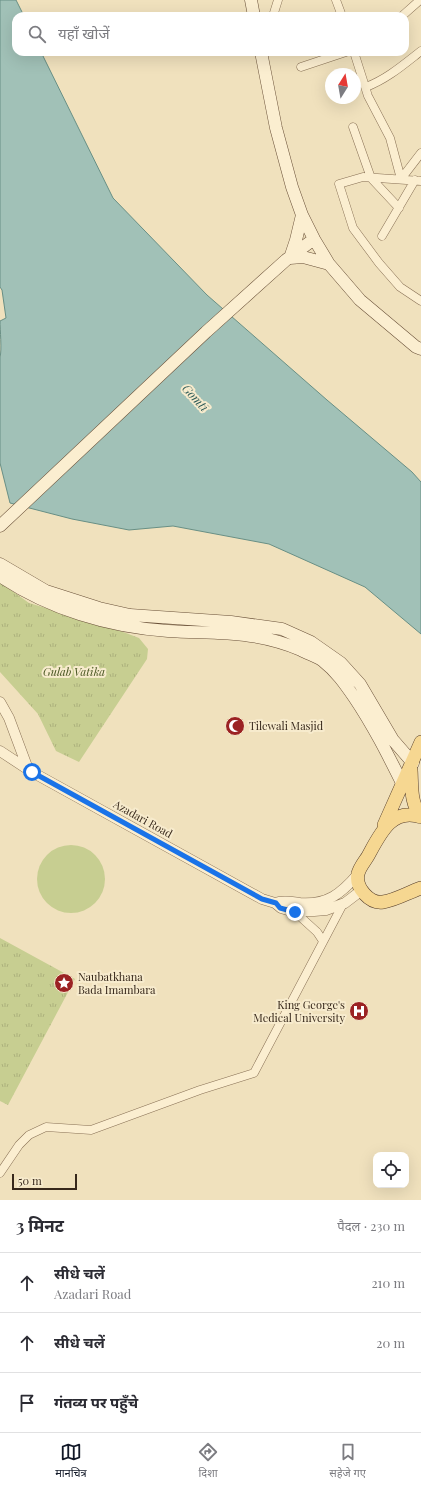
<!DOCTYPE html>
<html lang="hi">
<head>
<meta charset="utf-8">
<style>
  body { margin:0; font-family:"Playfair Display","Noto Sans Devanagari",serif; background:#f2f2f3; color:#2b2b33 }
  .controls { position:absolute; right:12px; bottom:12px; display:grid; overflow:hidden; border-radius:8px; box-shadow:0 4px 16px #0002 }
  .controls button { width:36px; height:36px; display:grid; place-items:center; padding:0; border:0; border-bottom:1px solid #e1e1e2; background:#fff; color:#2b2b33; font:20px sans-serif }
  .compass { position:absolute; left:325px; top:68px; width:36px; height:36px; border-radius:50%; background:#fff; box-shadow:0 4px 16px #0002; rotate:11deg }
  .scale { position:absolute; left:12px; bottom:10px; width:65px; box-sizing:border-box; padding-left:4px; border:2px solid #37281b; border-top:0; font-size:11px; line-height:14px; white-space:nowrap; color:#37281b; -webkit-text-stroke:3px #f7ebcd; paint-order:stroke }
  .stop { position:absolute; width:12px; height:12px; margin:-9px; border:3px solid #1a73e8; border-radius:50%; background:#fff }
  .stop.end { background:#1a73e8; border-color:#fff; box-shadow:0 1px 4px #0008 }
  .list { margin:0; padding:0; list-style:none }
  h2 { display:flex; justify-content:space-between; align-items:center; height:52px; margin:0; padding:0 16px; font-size:17px }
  h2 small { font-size:13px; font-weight:400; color:#7c7c81 }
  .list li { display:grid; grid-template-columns:26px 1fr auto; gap:12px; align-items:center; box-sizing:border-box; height:60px; padding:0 16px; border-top:1px solid #e1e1e2 }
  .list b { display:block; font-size:15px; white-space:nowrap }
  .list p { margin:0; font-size:13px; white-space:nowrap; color:#7c7c81 }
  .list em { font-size:13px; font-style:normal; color:#7c7c81 }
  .icon { flex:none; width:22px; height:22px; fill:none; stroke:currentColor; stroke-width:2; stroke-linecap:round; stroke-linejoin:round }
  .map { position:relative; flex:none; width:421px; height:1200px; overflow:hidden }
  .search { position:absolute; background:#fff; box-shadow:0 4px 16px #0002; left:12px; right:12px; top:12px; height:44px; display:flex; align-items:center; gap:10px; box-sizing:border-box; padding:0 14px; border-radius:12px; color:#7c7c81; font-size:15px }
  .sheet { height:232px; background:#fff }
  nav { display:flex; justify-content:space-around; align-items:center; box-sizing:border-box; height:56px; border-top:1px solid #e1e1e2; background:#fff; font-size:11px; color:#7c7c81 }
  nav a { display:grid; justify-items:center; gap:2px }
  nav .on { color:#111827 }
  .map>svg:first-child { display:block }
</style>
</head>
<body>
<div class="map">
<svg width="421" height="1200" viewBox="0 0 421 1200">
  <defs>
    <pattern id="park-tufts" width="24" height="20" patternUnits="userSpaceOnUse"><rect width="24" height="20" fill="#c7ce91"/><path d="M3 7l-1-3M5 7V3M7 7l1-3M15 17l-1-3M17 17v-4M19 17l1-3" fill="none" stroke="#acb17c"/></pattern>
  </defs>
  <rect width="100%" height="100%" fill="#f0e1bd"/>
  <path fill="#c7ce91" d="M37 879a34 34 0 1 1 68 0a34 34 0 1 1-68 0Z"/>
  <path fill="url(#park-tufts)" d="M0,582l29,21 81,24 29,11 9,11 -1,10 -68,103 -23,-11 -18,-37 -38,-42z
    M0,938l75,41 -67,126 -8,-4z"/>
  <path fill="#a1c1b7" stroke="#688f85" d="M0,0h16l8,16h-8v36h25l72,146 94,97 120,105 85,72 9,10v152l-56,-47 -96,-43 -96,-18 -44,4 -57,-11 -62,-16 -10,-40v-106c2,-6 0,-28 0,-36l6,-3 -4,-28 -2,-3z"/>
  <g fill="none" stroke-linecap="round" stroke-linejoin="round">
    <g stroke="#887055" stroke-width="9">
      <path id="minor" d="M336,0l6,16
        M273,16l5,-16
        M402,16l18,-16
        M354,52l14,44 22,42 11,41
        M301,67l45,-15
        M366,87c21,-8 37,-22 55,-36
        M353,127l18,51 28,30
        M401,179l20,-26
        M421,181l-58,-4 -24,7 14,44 26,35 21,24 21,14
        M382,236l33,-56
        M295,912l22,20 6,9
        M0,1173l19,-28 10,-10 17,-8 45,3 109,-40 54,-17 89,-169"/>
    </g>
    <g stroke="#887055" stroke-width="11">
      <path id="tertiary" d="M0,702l9,16 19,51
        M0,751l32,21 230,127 13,4 6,5 10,3h23l12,-1 19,-7 17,-13
        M275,903c8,-3 17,-1 25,0 27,2 41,-9 58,-29"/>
    </g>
    <g stroke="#6a5139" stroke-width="13">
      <path id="secondary" d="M251,0l3,16
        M261,52l15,76 16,59 10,28 12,24 15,25 31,36 56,47 5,2
        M302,215l-6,25 -6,18 13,-1 26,7
        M0,526l206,-194 80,-72 28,-21
        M0,564l46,27 53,17 31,7 101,7 51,7 29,13 30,21 19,21 33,56 20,23
        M0,576c49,33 109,51 168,55 49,3 86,-1 133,19 7,4 16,6 22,11 13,10 22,23 31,36 19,28 34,58 49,88"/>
    </g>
    <g stroke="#563e2a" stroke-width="14">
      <path id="primary" d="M411,770c1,15 -1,34 10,45
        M421,817c-29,-10 -41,17 -53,39 -3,5 -9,12 -10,18 -3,14 12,30 25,28 13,-2 26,-10 38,-14
        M384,825l37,-83"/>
    </g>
    <use href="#minor" stroke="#fbeed0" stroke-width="8"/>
    <use href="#tertiary" stroke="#fbeed0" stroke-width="10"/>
    <use href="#secondary" stroke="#fbeed0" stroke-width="12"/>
    <use href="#primary" stroke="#f6d791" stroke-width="13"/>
  </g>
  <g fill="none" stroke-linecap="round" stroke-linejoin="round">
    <path stroke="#1a73e8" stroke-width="5" d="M32,772l230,127 14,4 4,5 15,4"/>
  </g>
  <defs>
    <g id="mosque-disc" transform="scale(1)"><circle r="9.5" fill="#9b2223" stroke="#f7ebcd"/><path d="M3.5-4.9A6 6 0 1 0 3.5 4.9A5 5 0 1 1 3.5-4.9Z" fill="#fff"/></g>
    <g id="sight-disc" transform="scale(1)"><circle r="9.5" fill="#9b2223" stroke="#f7ebcd"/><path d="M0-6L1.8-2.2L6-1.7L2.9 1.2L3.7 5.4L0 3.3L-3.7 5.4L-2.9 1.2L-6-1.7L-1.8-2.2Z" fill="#fff"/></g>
    <g id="hospital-disc" transform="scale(1)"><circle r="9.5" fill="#9b2223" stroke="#f7ebcd"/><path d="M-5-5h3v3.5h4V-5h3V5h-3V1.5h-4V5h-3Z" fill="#fff"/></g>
  </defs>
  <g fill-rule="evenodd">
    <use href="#mosque-disc" x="235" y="726"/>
    <use href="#sight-disc" x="64" y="983"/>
    <use href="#hospital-disc" x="359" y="1011"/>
  </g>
  <g text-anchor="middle" stroke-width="4" stroke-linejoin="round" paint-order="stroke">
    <g font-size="11" font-style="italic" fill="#475420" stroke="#f7ebcd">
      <text x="74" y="676">Gulab Vatika</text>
    </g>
    <g font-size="11" fill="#37281b" stroke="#f7ebcd" text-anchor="start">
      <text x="249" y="730">Tilewali Masjid</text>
      <text x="78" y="981">Naubatkhana<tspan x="78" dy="13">Bada Imambara</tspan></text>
      <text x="345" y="1009" text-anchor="end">King George's<tspan x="345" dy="13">Medical University</tspan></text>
    </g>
    <g font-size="11" fill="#37281b" stroke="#f7ebcd">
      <text transform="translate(143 819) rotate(29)" y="4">Azadari Road</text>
    </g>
    <g font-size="12" font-style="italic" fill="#295855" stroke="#f7ebcd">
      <text transform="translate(195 398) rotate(47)" y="4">Gomtī</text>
    </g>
  </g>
</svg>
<div class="controls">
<button><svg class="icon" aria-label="locate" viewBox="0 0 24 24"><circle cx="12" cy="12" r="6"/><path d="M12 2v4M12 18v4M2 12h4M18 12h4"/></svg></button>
</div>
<svg class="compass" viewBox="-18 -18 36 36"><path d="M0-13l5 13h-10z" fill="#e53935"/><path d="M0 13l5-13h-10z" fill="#7c7c81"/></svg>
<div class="scale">50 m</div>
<div class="stop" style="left:32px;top:772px"></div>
<div class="stop end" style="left:295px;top:912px"></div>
<div class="search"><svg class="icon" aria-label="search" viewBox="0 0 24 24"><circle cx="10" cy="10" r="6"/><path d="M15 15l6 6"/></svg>यहाँ खोजें</div>
</div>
<section class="sheet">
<h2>3 मिनट<small>पैदल · 230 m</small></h2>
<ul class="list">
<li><svg class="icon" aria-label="ahead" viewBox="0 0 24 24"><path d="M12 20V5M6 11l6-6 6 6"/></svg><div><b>सीधे चलें</b><p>Azadari Road</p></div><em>210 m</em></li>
<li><svg class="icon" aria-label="ahead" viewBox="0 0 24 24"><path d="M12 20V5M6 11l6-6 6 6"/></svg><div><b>सीधे चलें</b></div><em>20 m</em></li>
<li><svg class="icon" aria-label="arrive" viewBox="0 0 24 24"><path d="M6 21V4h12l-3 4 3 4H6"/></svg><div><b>गंतव्य पर पहुँचे</b></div></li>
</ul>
</section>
<nav>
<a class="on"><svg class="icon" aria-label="map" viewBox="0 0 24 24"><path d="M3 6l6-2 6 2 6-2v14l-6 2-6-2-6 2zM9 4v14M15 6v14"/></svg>मानचित्र</a>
<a><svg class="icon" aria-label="directions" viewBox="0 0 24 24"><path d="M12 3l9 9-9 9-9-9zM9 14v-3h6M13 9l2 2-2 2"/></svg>दिशा</a>
<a><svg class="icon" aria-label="saved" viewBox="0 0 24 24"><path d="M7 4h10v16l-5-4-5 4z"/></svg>सहेजे गए</a>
</nav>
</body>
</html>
